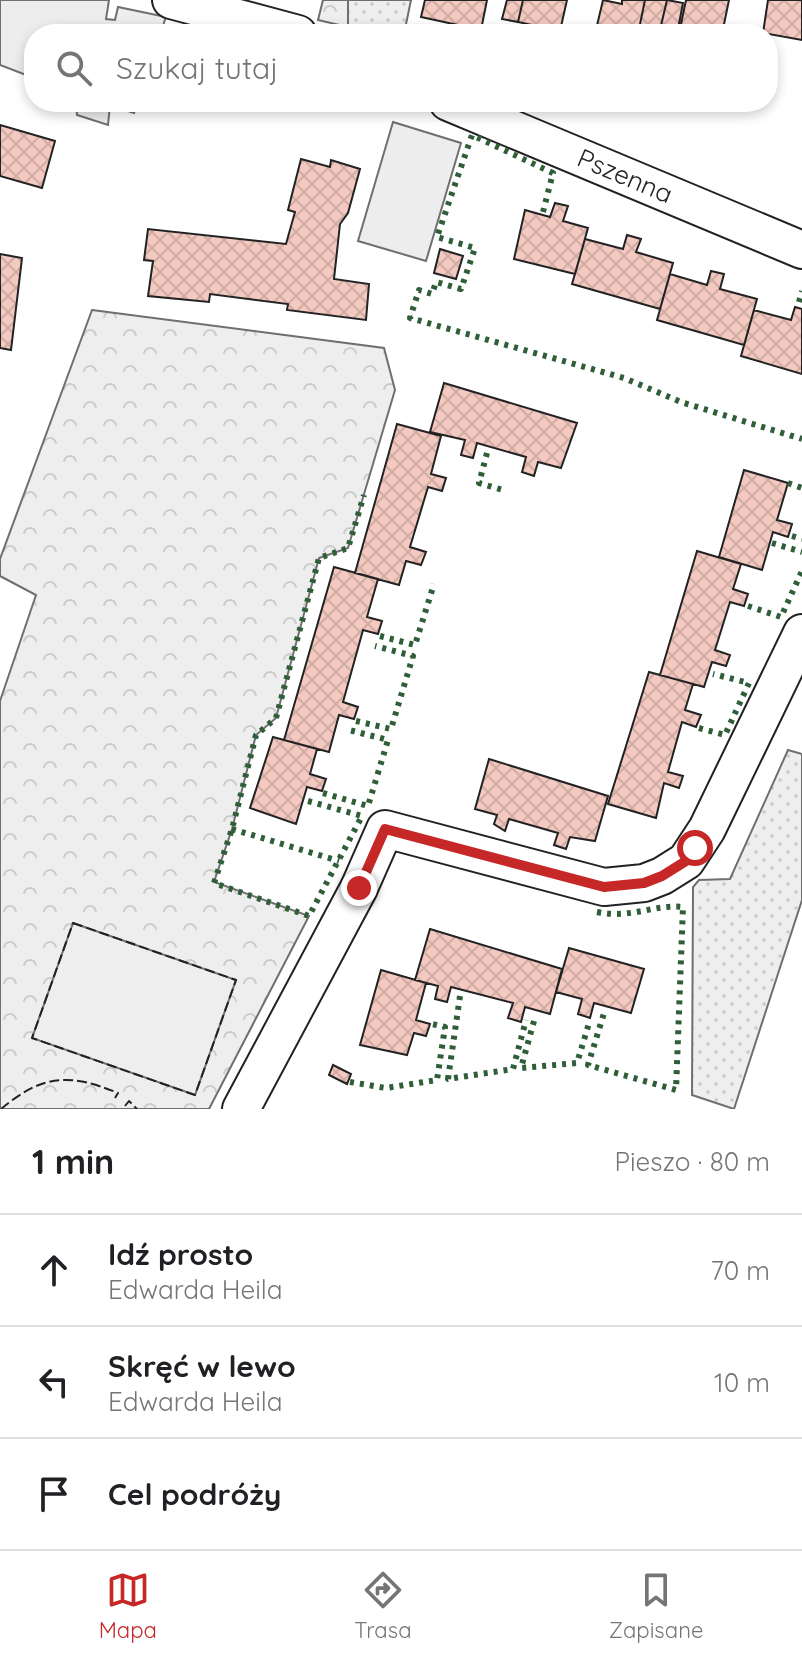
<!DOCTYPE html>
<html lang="pl">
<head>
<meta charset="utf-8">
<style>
  body { margin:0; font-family:Quicksand,sans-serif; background:#f6f6f6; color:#202124 }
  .stop { position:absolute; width:24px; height:24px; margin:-18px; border:6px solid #c62828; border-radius:50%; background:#fff }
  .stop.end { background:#c62828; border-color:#fff; box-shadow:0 2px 8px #0008 }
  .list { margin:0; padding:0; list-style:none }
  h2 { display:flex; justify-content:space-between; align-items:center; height:104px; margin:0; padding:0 32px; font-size:34px }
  h2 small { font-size:26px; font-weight:400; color:#757577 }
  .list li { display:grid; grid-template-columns:52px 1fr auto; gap:24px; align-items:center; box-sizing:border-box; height:112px; padding:0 32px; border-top:2px solid #e0e0e0 }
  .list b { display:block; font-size:30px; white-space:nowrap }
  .list p { margin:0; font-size:26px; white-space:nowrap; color:#757577 }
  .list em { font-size:26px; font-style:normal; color:#757577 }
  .icon { flex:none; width:44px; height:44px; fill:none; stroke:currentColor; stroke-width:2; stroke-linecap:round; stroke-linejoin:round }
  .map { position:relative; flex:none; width:802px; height:1109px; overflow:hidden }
  .search { position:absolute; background:#fff; box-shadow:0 4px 12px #0003; left:24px; right:24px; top:24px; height:88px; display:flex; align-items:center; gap:20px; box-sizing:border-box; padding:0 28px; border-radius:32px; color:#757577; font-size:30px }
  .sheet { height:440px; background:#fff }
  nav { display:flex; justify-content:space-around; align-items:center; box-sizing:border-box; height:112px; border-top:2px solid #e0e0e0; background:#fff; font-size:22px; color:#757577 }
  nav a { display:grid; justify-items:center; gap:4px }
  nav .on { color:#c62828 }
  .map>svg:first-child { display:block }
</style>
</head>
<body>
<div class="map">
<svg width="802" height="1109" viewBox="0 0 802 1109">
  <defs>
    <pattern id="grass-dots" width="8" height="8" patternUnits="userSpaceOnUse" patternTransform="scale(2)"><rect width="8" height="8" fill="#eee"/><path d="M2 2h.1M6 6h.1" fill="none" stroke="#ccc" stroke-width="1.8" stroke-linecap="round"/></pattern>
    <pattern id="forest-crowns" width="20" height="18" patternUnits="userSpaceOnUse" patternTransform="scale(2)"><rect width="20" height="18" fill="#eee"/><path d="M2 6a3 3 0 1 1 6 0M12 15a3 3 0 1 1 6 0" fill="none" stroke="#ccc"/></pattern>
    <pattern id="building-cross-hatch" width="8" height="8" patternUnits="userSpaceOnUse" patternTransform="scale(2)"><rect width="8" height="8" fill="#f3c9c0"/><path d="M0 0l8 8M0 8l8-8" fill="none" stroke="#d0aca5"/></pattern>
  </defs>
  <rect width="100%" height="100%" fill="#fff"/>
  <path fill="url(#grass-dots)" stroke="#6f6f6f" stroke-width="2" d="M348,0h63l-7,34h-31l-25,-7z
    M788,750l14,4v146l-68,209 -42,-14 1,-208 6,-7 31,-1z"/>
  <path fill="url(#forest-crowns)" stroke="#6f6f6f" stroke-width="2" d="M323,0h25v27l-30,-7z
    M92,310l292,38 11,42 -47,158 -29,10 -43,160 -20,17 -24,94 -18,53 95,34 -100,193h-209v-408l36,-106 -36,-19v-17z"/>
  <path fill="#eee" stroke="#6f6f6f" stroke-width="2" d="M73,923l163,57 -41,115 -163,-57z"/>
  <path fill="#ededed" stroke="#6f6f6f" stroke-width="2" d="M0,0h109l-3,19 9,1 3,-13 48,10 -6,17h-126v44l-34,-13z
    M76,102h62l-4,11 -24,-8 -2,20 -31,-10z
    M393,122l68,21 -35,118 -68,-20z"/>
  <path fill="url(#building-cross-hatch)" stroke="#222" stroke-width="2" d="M425,0h62l-6,30 -60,-13z
    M507,0h16l-5,22 -16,-3z
    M523,0h44l-7,31 -42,-9z
    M603,0l19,4v-4h23l-7,34h-43z
    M645,0h22l-8,34h-21z
    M667,0l16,3 -6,31h-18z
    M686,0h43l-7,34h-43z
    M768,0h34v40l-39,-7z
    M0,125l55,16 -13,47 -42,-12z
    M301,159l29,8 1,-7 29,9 -12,44 -8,11 -6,55 35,5 -3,36 -79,-10 1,-6 -78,-10 -1,8 -61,-6 5,-35 -9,-1 4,-31 138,15 9,-32 -7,-2z
    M555,203l13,3 -5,15 25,7 -13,46 -61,-15 11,-49 25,7z
    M627,235l14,4 -5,13 37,11 -13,46 -88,-25 13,-45 38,10z
    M440,249l23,7 -7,23 -22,-6z
    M0,254l22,4 -11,92 -11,-2z
    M711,271l13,3 -4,15 37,10 -13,46 -87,-25 13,-46 37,11z
    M795,307l7,2v65l-61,-18 13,-46 37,10z
    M444,383l133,40 -16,45 -23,-6 -4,14 -12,-4 4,-15 -49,-14 -4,15 -12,-3 4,-15 -35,-8z
    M397,424l44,12 -10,38 15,4 -4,13 -14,-4 -18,60 16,5 -5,13 -15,-4 -7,24 -44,-12z
    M744,470l44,13 -11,37 15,4 -4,13 -15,-5 -11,38 -43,-13z
    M697,551l44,13 -8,25 15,5 -4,12 -14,-4 -15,48 15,5 -4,11 -14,-4 -8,25 -44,-12z
    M334,567l44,12 -11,38 15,4 -4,13 -15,-4 -20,72 15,5 -4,12 -15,-4 -10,37 -45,-12z
    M649,672l44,12 -8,26 16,5 -5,12 -14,-5 -14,50 15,4 -4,12 -15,-5 -8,35 -48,-14z
    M273,737l44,12 -7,25 16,5 -4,12 -15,-4 -11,37 -46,-16z
    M489,759l119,37 -13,45 -25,-4 -4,12 -12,-4 4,-12 -49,-14 -4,12 -11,-7 3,-9 -22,-6z
    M430,929l132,40 -12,45 -25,-7 -4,15 -13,-4 5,-15 -62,-16 -4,15 -12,-3 3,-13 -23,-6z
    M569,948l75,21 -13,44 -37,-10 -4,15 -12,-4 4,-15 -26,-7z
    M381,970l45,13 -10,37 14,4 -4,12 -12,-3 -7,22 -47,-10z
    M333,1065l18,9 -4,10 -18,-9z"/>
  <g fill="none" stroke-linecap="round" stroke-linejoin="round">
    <g stroke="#222" stroke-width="40">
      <path id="minor" d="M171,0l127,34
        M448,102l354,148
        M241,1109l118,-221 26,-59 219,58 40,-4 18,-7 24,-15 21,-32 95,-196"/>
    </g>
    <use href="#minor" stroke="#fff" stroke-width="36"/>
    <path stroke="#2f5e38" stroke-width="6" stroke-dasharray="4 6" stroke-linecap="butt" d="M543,212l10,-39 -81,-38 -35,102 38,11 -14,41 -25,-7 -4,12 -13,-4 -9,28 214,60 57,24 121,37
      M799,302l3,-11
      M487,453l-8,30 24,7
      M788,483l14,5
      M792,536l10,3
      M772,543l30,9
      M748,606l33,11 21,-46
      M380,636l35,9 19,-61
      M356,721l35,8 22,-73 -38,-10
      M699,728l26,7 24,-52 -36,-9
      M323,793l45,13 20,-66 -39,-10
      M308,801l54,15 -53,100 -95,-33 18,-54 24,-94 20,-17 43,-160 29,-10 16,-53
      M232,829l107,32
      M597,912c36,7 56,-8 86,-5l-7,183 -88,-25 17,-55
      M460,996l-12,83 65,-10 13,-49
      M534,1021l-13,47 56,-5 13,-43
      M350,1082l36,6 51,-8 8,-53 -13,-3"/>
    <path stroke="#222" stroke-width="2" stroke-dasharray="10 4" stroke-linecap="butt" d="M73,923l163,57 -41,115 -163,-57z
      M125,1106l4,-5 8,8
      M1,1109c42,-35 68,-36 117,-16l-3,5"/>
  </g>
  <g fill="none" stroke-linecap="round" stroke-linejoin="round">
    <path stroke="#c62828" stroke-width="10" d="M359,888l26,-59 219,58 40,-4 18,-7 24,-15 9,-13"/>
  </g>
  <g text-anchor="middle" stroke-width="6" stroke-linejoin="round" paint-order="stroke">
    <g font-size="26" fill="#222" stroke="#fff">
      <text transform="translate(625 176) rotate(23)" y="9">Pszenna</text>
    </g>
  </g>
</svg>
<div class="stop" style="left:695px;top:848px"></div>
<div class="stop end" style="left:359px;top:888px"></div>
<div class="search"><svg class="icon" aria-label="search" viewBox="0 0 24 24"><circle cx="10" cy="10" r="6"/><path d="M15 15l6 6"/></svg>Szukaj tutaj</div>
</div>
<section class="sheet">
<h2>1 min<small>Pieszo · 80 m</small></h2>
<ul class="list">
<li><svg class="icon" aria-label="ahead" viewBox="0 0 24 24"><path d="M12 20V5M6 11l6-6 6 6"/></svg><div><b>Idź prosto</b><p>Edwarda Heila</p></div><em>70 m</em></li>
<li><svg class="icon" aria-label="left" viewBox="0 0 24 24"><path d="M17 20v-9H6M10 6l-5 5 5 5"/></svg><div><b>Skręć w lewo</b><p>Edwarda Heila</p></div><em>10 m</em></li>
<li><svg class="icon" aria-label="arrive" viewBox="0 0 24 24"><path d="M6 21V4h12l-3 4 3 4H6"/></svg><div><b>Cel podróży</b></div></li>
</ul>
</section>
<nav>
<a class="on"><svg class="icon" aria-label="map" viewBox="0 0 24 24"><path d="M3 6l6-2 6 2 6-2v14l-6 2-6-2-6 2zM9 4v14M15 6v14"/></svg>Mapa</a>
<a><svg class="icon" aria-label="directions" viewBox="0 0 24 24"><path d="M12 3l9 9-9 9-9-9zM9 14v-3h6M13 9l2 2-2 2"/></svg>Trasa</a>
<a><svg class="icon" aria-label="saved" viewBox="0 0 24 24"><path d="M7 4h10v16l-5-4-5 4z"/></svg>Zapisane</a>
</nav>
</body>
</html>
